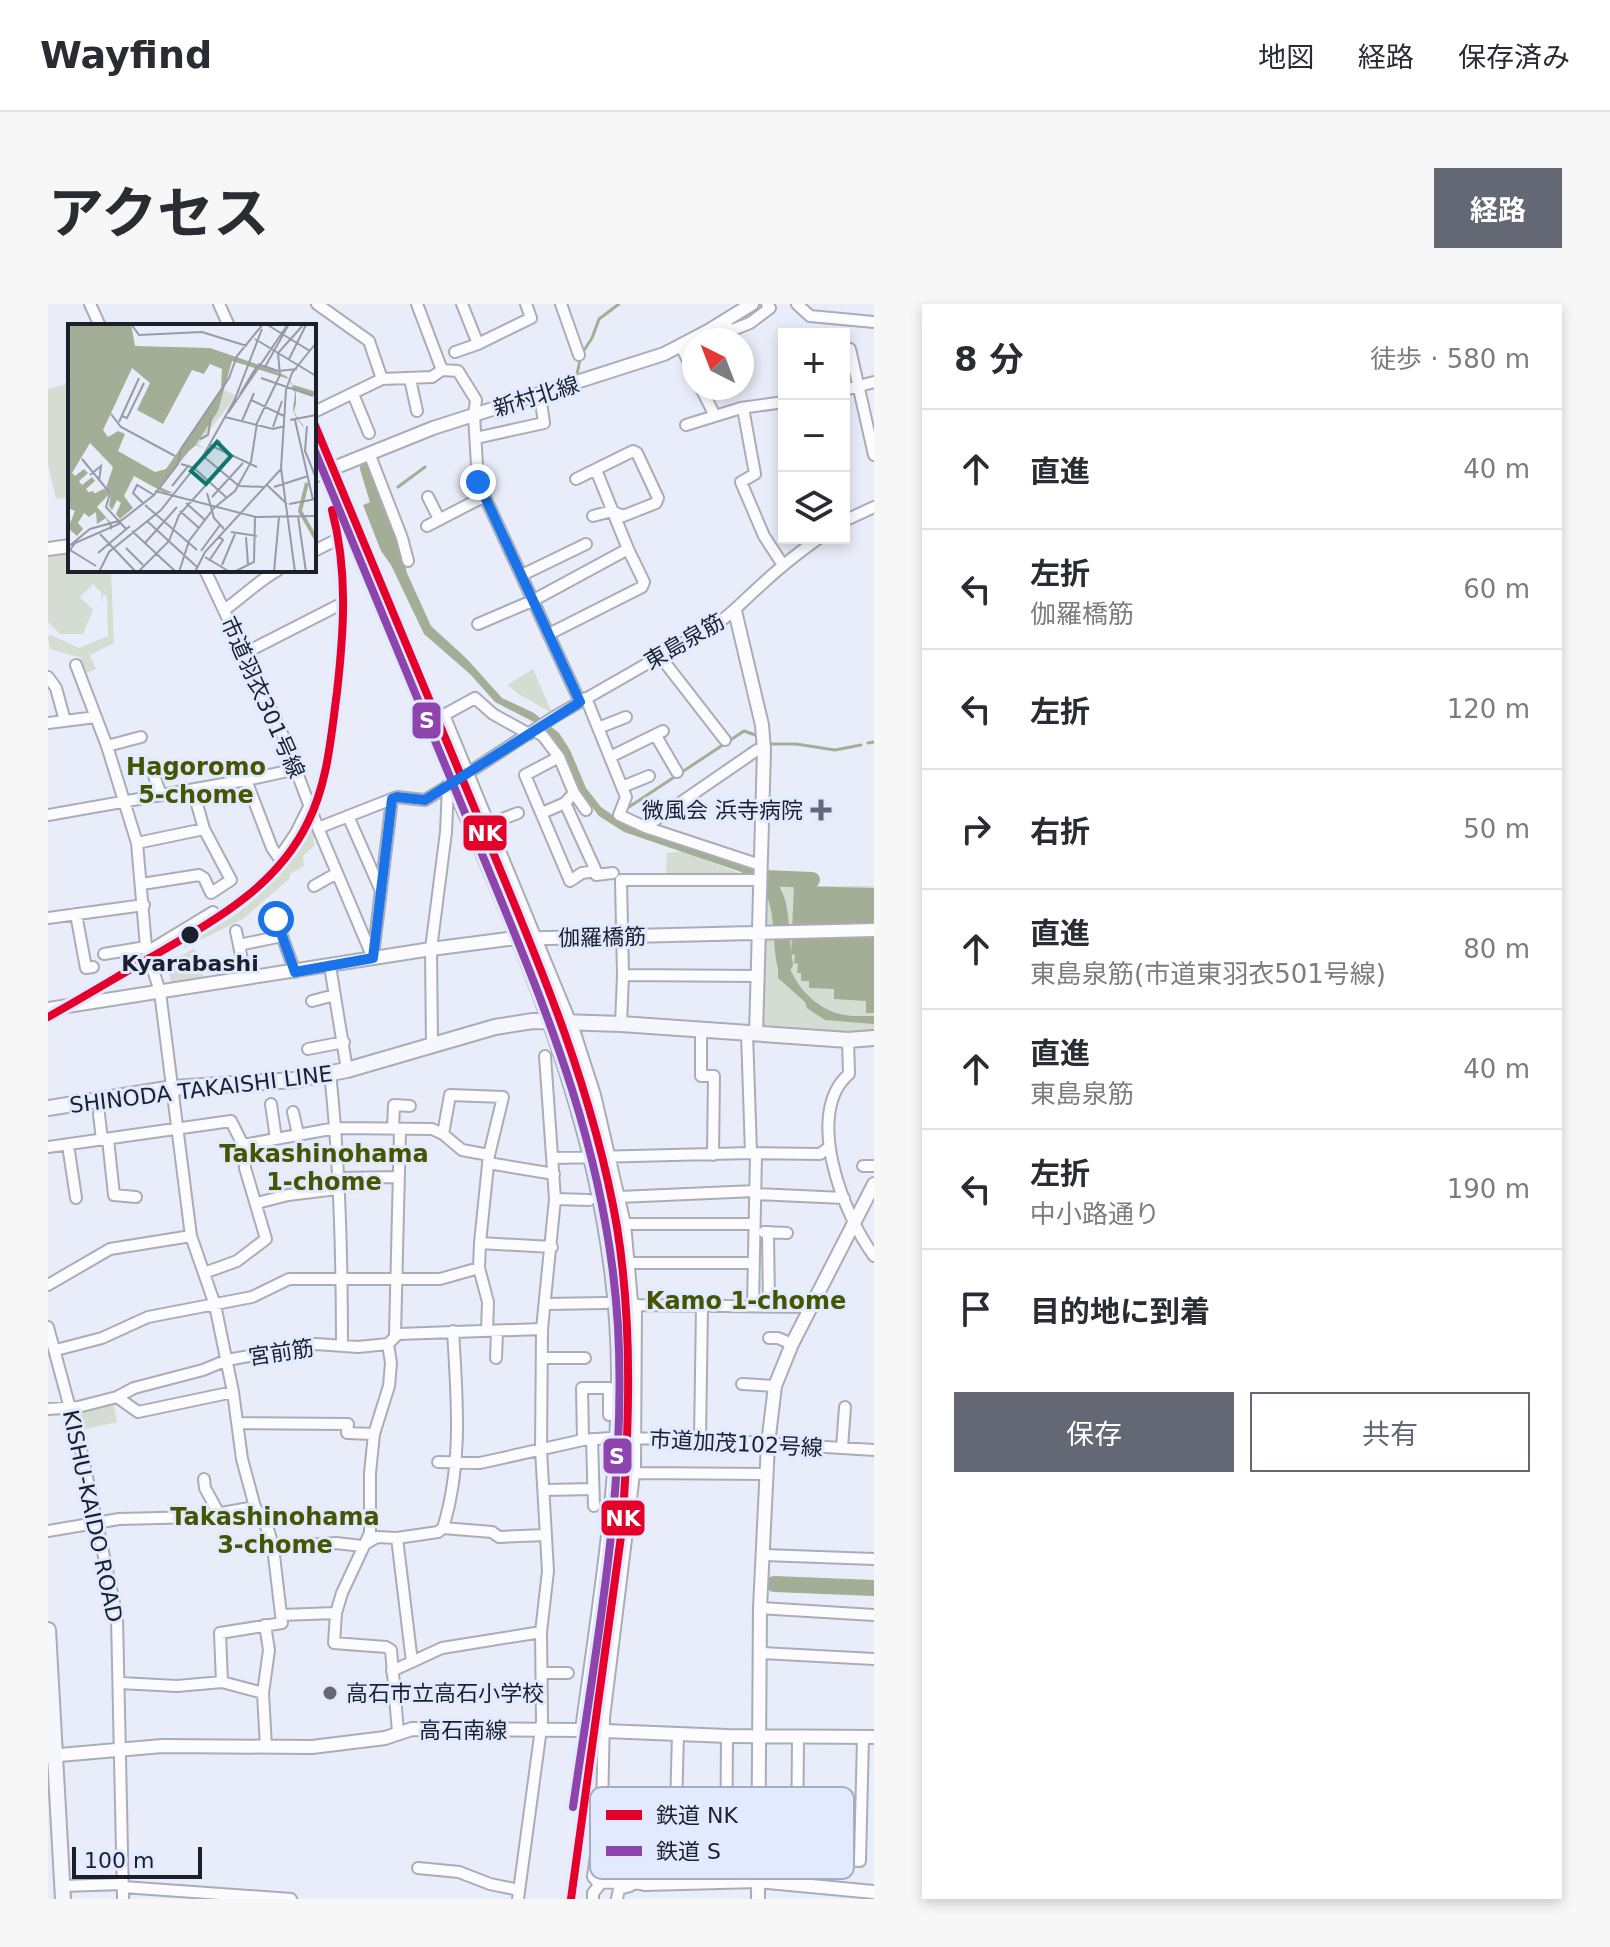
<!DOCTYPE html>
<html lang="ja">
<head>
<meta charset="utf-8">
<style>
  body { margin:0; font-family:"DejaVu Sans","Noto Sans JP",sans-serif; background:#f7f7f7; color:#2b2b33 }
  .controls { position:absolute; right:24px; top:24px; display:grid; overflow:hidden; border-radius:0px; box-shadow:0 4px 12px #0003 }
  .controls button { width:72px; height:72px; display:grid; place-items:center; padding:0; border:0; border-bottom:2px solid #e1e1e2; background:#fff; color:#2b2b33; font:40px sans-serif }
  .compass { position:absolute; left:634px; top:24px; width:72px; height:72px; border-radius:50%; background:#fff; box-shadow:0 4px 12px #0003; rotate:318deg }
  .scale { position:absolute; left:24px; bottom:20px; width:130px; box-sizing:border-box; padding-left:8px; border:4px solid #1b202c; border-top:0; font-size:22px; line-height:28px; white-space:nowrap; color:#1b202c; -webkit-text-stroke:6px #e2eaff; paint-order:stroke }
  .stop { position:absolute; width:24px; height:24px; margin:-18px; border:6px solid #1a73e8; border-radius:50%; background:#fff }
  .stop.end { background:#1a73e8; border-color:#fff; box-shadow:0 2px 8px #0008 }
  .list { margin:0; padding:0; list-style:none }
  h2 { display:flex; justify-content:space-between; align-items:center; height:104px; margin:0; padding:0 32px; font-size:34px }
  h2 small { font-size:26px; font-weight:400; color:#7c7c81 }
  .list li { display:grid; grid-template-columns:52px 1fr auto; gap:24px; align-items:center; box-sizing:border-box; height:120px; padding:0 32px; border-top:2px solid #e1e1e2 }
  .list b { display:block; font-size:30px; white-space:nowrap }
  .list p { margin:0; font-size:26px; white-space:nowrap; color:#7c7c81 }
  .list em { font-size:26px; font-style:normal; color:#7c7c81 }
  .actions { display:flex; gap:16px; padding:24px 32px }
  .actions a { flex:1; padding:18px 0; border:2px solid #636874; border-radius:0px; text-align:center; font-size:28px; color:#636874 }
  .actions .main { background:#636874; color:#fff }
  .icon { flex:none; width:44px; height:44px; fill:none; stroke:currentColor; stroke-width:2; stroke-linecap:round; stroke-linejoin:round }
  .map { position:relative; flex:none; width:826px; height:1595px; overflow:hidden; border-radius:0px }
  header { display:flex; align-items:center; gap:48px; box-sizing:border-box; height:112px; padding:0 40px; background:#fff; border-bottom:2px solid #e1e1e2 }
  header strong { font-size:38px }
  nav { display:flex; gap:44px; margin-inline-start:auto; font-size:28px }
  .intro { display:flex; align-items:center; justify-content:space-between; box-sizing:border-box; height:192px; padding:0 48px }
  h1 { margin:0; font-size:56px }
  .button { padding:20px 36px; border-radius:0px; background:#636874; color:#fff; font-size:28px; font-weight:700 }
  main { display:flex; gap:48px; padding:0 48px }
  aside { flex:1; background:#fff; border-radius:0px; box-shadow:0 4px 12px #0003 }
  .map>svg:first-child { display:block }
</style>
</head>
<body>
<header>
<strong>Wayfind</strong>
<nav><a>地図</a><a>経路</a><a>保存済み</a></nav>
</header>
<div class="intro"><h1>アクセス</h1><a class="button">経路</a></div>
<main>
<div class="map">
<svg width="826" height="1595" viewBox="0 0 826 1595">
  <rect width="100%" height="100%" fill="#e8edf9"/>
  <path fill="#d5dcd2" d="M22,70v123l-14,2 -8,-35v-75l19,-5 -2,-8z
    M22,249v17h41l3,73 -24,12 6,14 -12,5 -5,-14 3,-2 -32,-9 -2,-12 3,-2 28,13 29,-12 -1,-40 -4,-1 -1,10 -1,-13 -8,-8 -13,13 13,13 -10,24h-23l-12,-12v-66z
    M485,365l19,44 -35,-20 -10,-8z
    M264,520l6,12 -5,3 2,6 -12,11 1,10 -14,8 -1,5 -46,40 -59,29v-4c18,-10 38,-20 55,-32 31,-24 52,-55 73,-88z
    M635,547l67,26 -84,-1 1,-23z
    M716,561l9,8 20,2 1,11h80v147l-110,-4 -5,-4z
    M146,644l7,16 3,17 -32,4 -5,-20z
    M65,1097l4,21 -36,8 -4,-17 2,-4z"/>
  <path fill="#a4ae96" d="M333,194l18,42 8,33 24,53 36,33 35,39 32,15 25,20 11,17 16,38 15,19 27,19 125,42 -3,7 -126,-43 -25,-16 -21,-27 -11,-29 -13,-21 -20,-17 -39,-20 -25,-28 -46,-40 -33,-69 -10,-14 -18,-46z
    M746,582l80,2v125h-8v-12l-32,-2v-10l-25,-1v-7h-8v-8h-4l1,-9 -4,-1 1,-8 -4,-1z
    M730,639h8c-3,27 20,58 45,68 13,6 29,5 43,5v8l-49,-4 -18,-12 -2,-6 -27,-24z"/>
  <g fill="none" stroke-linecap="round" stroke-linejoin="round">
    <path stroke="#a4ae96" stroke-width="3" d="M529,70l4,-19 11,-17 7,-19 20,-15
      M350,183l27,-20
      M820,439l6,-1
      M721,440h27l39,6 26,-5
      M581,503l115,-76 14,5"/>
    <path stroke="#a4ae96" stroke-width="16" d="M320,164l15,50
      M701,566c41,20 28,57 36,94
      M717,574l47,2
      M726,1280l100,4"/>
    <g stroke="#a9adb8" stroke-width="14">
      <path id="minor" d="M42,0l10,22
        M171,0l10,22
        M269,0l52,37 13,38
        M369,0l25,66 16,1 18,29 -2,15 4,67 102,220
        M414,0l16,40 53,-26 -5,-14
        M513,0l18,51
        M749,0l13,12 64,6
        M676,18l6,9 20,-8 20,-15 -3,-4
        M633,42l13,27
        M796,46l6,-1 24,106
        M407,48l23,-8
        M362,75l7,32
        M653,84l14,28
        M796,86l30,-8
        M305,90l16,39
        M695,104l12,66 -14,8 23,54 19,29
        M266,108l68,-33 50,-2 10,-7
        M638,121l55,-17 43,-6
        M428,134l68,-15 -4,-28
        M321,149l33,85 6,23
        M548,166l32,79
        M528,175l57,-28 4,2 21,45 -2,5 -33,13 -11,-5 -19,5
        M380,193l11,22
        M796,217l30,-14
        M379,222l58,-30
        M266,247l18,-9
        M157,266l78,166 35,92 55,130
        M474,271l64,-31
        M176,306c19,-13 34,-29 54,-40
        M430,320l54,-23 96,-52 16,33 -2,5 -93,47
        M197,349l92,-47
        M611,351l66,85
        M28,361l31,81 30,97 9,104 14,45 31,244 24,69 18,87 9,67 13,48 14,25 4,15 9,76 -62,10 2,49 -45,4 -57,-3
        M0,373l8,11 9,33
        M538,394l40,99 -7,18 26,12 112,-77h7
        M0,419l48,-6
        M550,424l28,-11
        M486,426l9,6 16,21 -34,18 45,106 12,-8 14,-2 -31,-68 -23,10
        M481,430l-36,-20 -18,-16 -31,17 131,318 20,62 30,129 7,77 4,4 -1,161 -31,252 -2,92 -9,67 4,5 47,2
        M608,432l21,36
        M59,442l34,-9
        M511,453l15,36 -9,10
        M562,453l53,-26
        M105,469l8,22
        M420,469l86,-56 164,-94c16,-11 27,-24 42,-37 19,-18 38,-33 59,-48
        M198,476l26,68 7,10 17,-25 14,-28
        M403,480c82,187 166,382 166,591 0,119 -20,237 -36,355
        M574,483l27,-11
        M526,489l12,17
        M0,511l198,-35 51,-11
        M300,512l33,75
        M441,520l29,-11
        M597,523l115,38
        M270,524l79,-31 28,3 23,-14
        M89,539l67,-14
        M548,567v4l17,-2
        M94,580l57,-9 5,3 7,15 20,-13 -27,-51 -11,-39
        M266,582l23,-13
        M28,610l10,54 7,-1
        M0,614l96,-13
        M228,615l19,53
        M188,627l10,48
        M191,641l43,-9
        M99,648l66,-40
        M56,650l42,-7
        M325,652l19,-157
        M282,662l17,104
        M575,671l134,1
        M264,697l23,-6
        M573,720l2,-49 -2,-95h138
        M653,726v46h13l-1,79
        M699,729l4,120
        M800,736l1,34c-46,39 -5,142 25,182
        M384,741l-1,-96 15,-117 2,-46
        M260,745l36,-7
        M282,769c10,91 12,182 12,273
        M223,800l5,35
        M245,808l5,22
        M51,810l3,26
        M345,825l1,-24 16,1
        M395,830l7,-39 53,2 -14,58 -9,88 -1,25 9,34 -1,29
        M60,835l6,56 22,2
        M20,841l8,53
        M195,841l93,-17 96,1 11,5 19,16 27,5
        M0,843l183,-26 12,24 2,23 21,71 -29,22 -33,12
        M506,854l197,-5 69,1 8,-6
        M440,859l66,11
        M815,862h11
        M289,874l62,-1
        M707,890l89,4
        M571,893l136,-6
        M507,895l34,1
        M209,899l31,-8 49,-6
        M577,920h129
        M716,928l23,1
        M720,928l1,74
        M432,939l72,4
        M581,959h124
        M0,981l62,-36 81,-13
        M497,1000l61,-1
        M588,1001l175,2
        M705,1002l3,-152
        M0,1023l32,118 37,172 6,282
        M347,1031l5,-205
        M721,1034h9l14,6
        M340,1040l3,19 -2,23 -15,48 -4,39v60l-28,60 -6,20 -2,30 52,4 5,3 7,82
        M8,1046l46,-12 46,-21 104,-20 37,-18h151l39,-11
        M448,1054l1,-27
        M495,1054h42
        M694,1080l33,2
        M69,1093l21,15 95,-20
        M0,1105l30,-2 39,-10 17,-9 69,-18 24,-10 89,-16 42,3 30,-3 10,-10 144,-5
        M190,1119l110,1 -1,9 27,1
        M544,1135l2,67
        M652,1135l2,-133
        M535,1136l-1,-52h27v27
        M794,1144l3,-41
        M390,1158l42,1 103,-23 27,-2 90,1 174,11
        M590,1169l128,1
        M156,1175l1,9 13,24
        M497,1186l48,-1
        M395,1224c20,-64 14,-130 10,-197
        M0,1227l71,-12 80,-2 56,-10
        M349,1234l15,124
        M225,1243l63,-4 26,3 15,-9 20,1 41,-6 5,-4 49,4 7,5 46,-2
        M716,1251l110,4
        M712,1304l114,7
        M233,1311l55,-2
        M217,1321l4,25 -6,43 3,54
        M712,1349l114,6
        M344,1367l50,-23 99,-16
        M495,1369h25
        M174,1378l41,11
        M711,1547l101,10 3,-124
        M749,1550l1,-117
        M370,1564l41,4 31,12 29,6
        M678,1578l1,-146
        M626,1579l4,-149
        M14,1582l61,-2
        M75,1583l168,12
        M470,1595l24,-178 -1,-89 7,-61 -7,-121 1,-121 13,-130 -10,-143
        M545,1595v-6l9,-11
        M569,1595l2,-10 11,-3"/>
    </g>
    <g stroke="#a9adb8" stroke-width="16">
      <path id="tertiary" d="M266,172l119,-48 231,-74 44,-23 44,-27
        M0,245l22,-3
        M687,307l27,114 2,25 -8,284
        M400,482l20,-13
        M0,705l383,-60 77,-10 366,-9
        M0,1452l114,-10 150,1 73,-9 27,-9 169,1 146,6 147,1
        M596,1580l114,-3 116,11
        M710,1595l2,-291 8,-164 7,-58 17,-42 82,-160"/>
    </g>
    <g stroke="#a9adb8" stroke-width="18">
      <path id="secondary" d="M0,804l125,-20 121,-8 53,-10 148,-43 38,-6 88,3 227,16 26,-2
        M0,1326l15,269"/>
    </g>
    <use href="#minor" stroke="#fcfcfe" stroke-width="10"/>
    <use href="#tertiary" stroke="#fcfcfe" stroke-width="12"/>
    <use href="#secondary" stroke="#f6f7fc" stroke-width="14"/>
    <g stroke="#e2eaff" stroke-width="14">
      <path id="rail-1" d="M266,119c57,136 114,272 170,408 54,129 109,257 133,396 16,99 12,202 5,302l-51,370
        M0,713c34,-19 67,-39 100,-58 62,-36 128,-70 160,-137 20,-40 23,-86 29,-130 7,-62 11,-121 -5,-182"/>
    </g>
    <g stroke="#e2eaff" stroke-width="14">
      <path id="rail-2" d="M266,145c53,127 105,254 158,381 68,165 135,315 146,496 9,161 -22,321 -45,481"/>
    </g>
    <use href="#rail-1" stroke="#e4002b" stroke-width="8"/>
    <use href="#rail-2" stroke="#8e44ad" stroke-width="8"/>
  </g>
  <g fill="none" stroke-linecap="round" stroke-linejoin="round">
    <path stroke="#1a73e8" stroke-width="10" d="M228,615l19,53 78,-14 19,-159 5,-2 28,3 155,-98 -102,-220"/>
  </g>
  <g fill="#636874" stroke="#e2eaff" stroke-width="3">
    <path d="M769 494h8v8h8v8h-8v8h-8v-8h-8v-8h8z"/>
    <circle cx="282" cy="1389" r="8"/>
  </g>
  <circle fill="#1b202c" stroke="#e2eaff" stroke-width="3" cx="142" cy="631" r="10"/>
  <g text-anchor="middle" stroke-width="6" stroke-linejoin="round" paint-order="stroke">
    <g font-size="22" fill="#1b202c" stroke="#e2eaff">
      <text transform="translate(488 92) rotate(-17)" y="8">新村北線</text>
      <text transform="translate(636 337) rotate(-30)" y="8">東島泉筋</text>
      <text transform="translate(215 393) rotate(66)" y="8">市道羽衣301号線</text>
      <text transform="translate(554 633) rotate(-1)" y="8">伽羅橋筋</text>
      <text transform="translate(153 785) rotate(-7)" y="8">SHINODA TAKAISHI LINE</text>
      <text transform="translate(233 1048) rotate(-9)" y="8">宮前筋</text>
      <text transform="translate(688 1139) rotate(3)" y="8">市道加茂102号線</text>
      <text transform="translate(45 1212) rotate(78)" y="8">KISHU-KAIDO ROAD</text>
      <text x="415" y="1434">高石南線</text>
    </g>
    <g font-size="22" fill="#1b202c" stroke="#e2eaff" text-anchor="end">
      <text x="755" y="514">微風会 浜寺病院</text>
      <text x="298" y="1397" text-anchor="start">高石市立高石小学校</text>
    </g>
    <g font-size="22" font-weight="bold" fill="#1b202c" stroke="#e2eaff">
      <text x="142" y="667">Kyarabashi</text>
    </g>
    <g font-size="24" font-weight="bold" fill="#455502" stroke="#e2eaff">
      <text x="148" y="471">Hagoromo<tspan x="148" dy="28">5-chome</tspan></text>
      <text x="276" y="858">Takashinohama<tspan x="276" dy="28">1-chome</tspan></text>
      <text x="698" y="1005">Kamo 1-chome</text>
      <text x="227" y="1221">Takashinohama<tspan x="227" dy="28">3-chome</tspan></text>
    </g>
  </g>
  <g transform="translate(20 20)">
    <rect width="248" height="248" fill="#e8edf9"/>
    <path d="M157,66l11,6 -38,49 -2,-1z" fill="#d5dcd2"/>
    <path d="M0,0h63l4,22 75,2 58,20 18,8 4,4 6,13v11l-2,7 4,8 5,6 1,3 -8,-11 -3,-7 2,-17 -6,-14 -57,-18 -14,50 -22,33 10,5 10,-10 5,2 -1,6 -4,-8 -10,10 -10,-4 -7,6 -29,36 13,6h-8l-31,-17 -10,20 9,12 -13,11 -4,-5 5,-11 -4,-3 -5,10 -3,-4 2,-14 -14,15 15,17v7l-6,-13 -9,6 -1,-12 -7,5 -5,-4 -6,10 5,6 -6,7 -9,-8 7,-17 -7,-3zM142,40l12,5 -1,20 -55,80 -11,3 -37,-21 7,-17 -7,-3 -10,6 -5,-7 29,-62 18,15 -13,27 26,14 29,-54 12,4zM22,119l23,24 -7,21 -15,7 -5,-6 9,-8 -3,-4 -10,8 -3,-4 9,-8 -4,-4 -9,7 -3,-3z" fill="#a4ae96" fill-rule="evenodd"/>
    <path fill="none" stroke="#a4ae96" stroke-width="4" d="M225,63l23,7M0,153l14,19 12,-3M239,159l-7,28 16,28"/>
    <path fill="none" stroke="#969ba7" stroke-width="2" d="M63,0l8,11 63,-3 45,14M198,0l44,27M187,15l61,37M221,35l17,-34M190,40l20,7 19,-2M197,43l24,-43M193,54l52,18M172,70l17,-28M183,76l33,16M160,89l60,-89M43,90l10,13 54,29M54,92l5,2 17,-35M157,93l48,12 12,-3M222,96l26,-5M227,96l18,80M174,97l12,-28M51,98l20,-44M239,102l-2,25 11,27M205,103l9,-26M137,113l-5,2 8,-4 3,-18M142,121l47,22M135,132l36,30M14,135l28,34 -4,14 20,22M113,140l13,4 33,30M213,144l14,104M22,151l11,-9 -2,15M199,161l20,19M104,162l17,-21M171,162l25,1M206,163l34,-11M87,167l101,26 60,-1M139,169l7,25 10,11M144,173l31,-34M118,179l19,17M76,180l-11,-11 4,-8 17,10M221,180l27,-5M77,181l52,45M112,187l19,17M230,192l8,56M79,197l50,46M64,207l44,41M163,208l26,4M32,210l36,38M178,213l2,27M77,219l32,-36M0,223l22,-18 32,-9 32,-25 24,-31 3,-15 48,-71 8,-22 26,-32M58,224l17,17M2,226l26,16M133,227l19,-26M0,229l7,-10 46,-20M30,229l32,-27M137,233l25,15M141,237l14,-21 -5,-4M154,241l13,-31M31,248l10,-20 52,-42 41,-52 33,-59 27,-70M70,248l31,-31 10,-26 44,-49M111,248l10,-31 25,-33 21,-17 16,-29 6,-39 23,-48 -2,-22 26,-29M127,248l10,-20 76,-83 5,-79 6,-17 24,-30M166,248l20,-10 1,-45M206,248l5,-55"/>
    <path fill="#0f766e" fill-opacity="0.15" stroke="#0f766e" stroke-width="4" d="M149,118l14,14 -25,28 -15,-13z"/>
    <rect width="248" height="248" fill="none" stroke="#1b202c" stroke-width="4"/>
  </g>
  <rect x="542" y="1483" width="264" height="92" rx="12" fill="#e2eaff" stroke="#a6adc0" stroke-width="2"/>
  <rect x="558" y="1506" width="36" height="10" fill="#e4002b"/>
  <rect x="558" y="1542" width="36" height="10" fill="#8e44ad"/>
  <g font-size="22" fill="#1b202c">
    <text x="608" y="1519">鉄道 NK</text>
    <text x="608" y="1555">鉄道 S</text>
  </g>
  <g stroke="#e2eaff" stroke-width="3">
    <rect x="363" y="397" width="31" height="39" rx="8" fill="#8e44ad"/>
    <rect x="414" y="510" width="46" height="38" rx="8" fill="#e4002b"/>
    <rect x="554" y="1133" width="31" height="38" rx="8" fill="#8e44ad"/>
    <rect x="552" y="1195" width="46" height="38" rx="8" fill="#e4002b"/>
  </g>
  <g font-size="22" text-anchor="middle" font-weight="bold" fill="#fff">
    <text x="379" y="424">S</text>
    <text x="437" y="537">NK</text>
    <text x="569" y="1160">S</text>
    <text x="575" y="1222">NK</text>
  </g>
</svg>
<div class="controls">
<button>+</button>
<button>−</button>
<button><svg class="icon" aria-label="layers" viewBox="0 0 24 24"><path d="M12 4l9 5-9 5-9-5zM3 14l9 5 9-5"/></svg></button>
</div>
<svg class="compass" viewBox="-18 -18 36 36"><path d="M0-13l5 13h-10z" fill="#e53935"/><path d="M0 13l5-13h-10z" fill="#7c7c81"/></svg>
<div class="scale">100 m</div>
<div class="stop" style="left:228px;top:615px"></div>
<div class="stop end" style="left:430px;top:178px"></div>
</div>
<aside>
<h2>8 分<small>徒歩 · 580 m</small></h2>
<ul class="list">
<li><svg class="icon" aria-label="ahead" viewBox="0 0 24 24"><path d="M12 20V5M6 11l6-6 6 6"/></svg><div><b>直進</b></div><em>40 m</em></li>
<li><svg class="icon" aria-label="left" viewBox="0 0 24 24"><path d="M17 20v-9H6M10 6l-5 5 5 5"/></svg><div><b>左折</b><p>伽羅橋筋</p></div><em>60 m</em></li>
<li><svg class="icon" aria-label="left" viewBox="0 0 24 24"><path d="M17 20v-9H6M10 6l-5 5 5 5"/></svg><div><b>左折</b></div><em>120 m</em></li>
<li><svg class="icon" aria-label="right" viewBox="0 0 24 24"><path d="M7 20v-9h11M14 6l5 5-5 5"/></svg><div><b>右折</b></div><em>50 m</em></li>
<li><svg class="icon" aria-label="ahead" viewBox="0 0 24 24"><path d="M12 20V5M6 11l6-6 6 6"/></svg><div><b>直進</b><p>東島泉筋(市道東羽衣501号線)</p></div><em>80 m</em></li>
<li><svg class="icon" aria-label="ahead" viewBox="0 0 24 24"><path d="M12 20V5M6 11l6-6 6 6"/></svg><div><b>直進</b><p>東島泉筋</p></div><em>40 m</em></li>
<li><svg class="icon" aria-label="left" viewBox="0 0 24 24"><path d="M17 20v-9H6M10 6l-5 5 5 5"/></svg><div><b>左折</b><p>中小路通り</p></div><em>190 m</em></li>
<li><svg class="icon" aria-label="arrive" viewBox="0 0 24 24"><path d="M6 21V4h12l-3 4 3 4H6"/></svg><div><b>目的地に到着</b></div></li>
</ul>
<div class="actions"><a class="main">保存</a><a>共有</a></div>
</aside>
</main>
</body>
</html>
